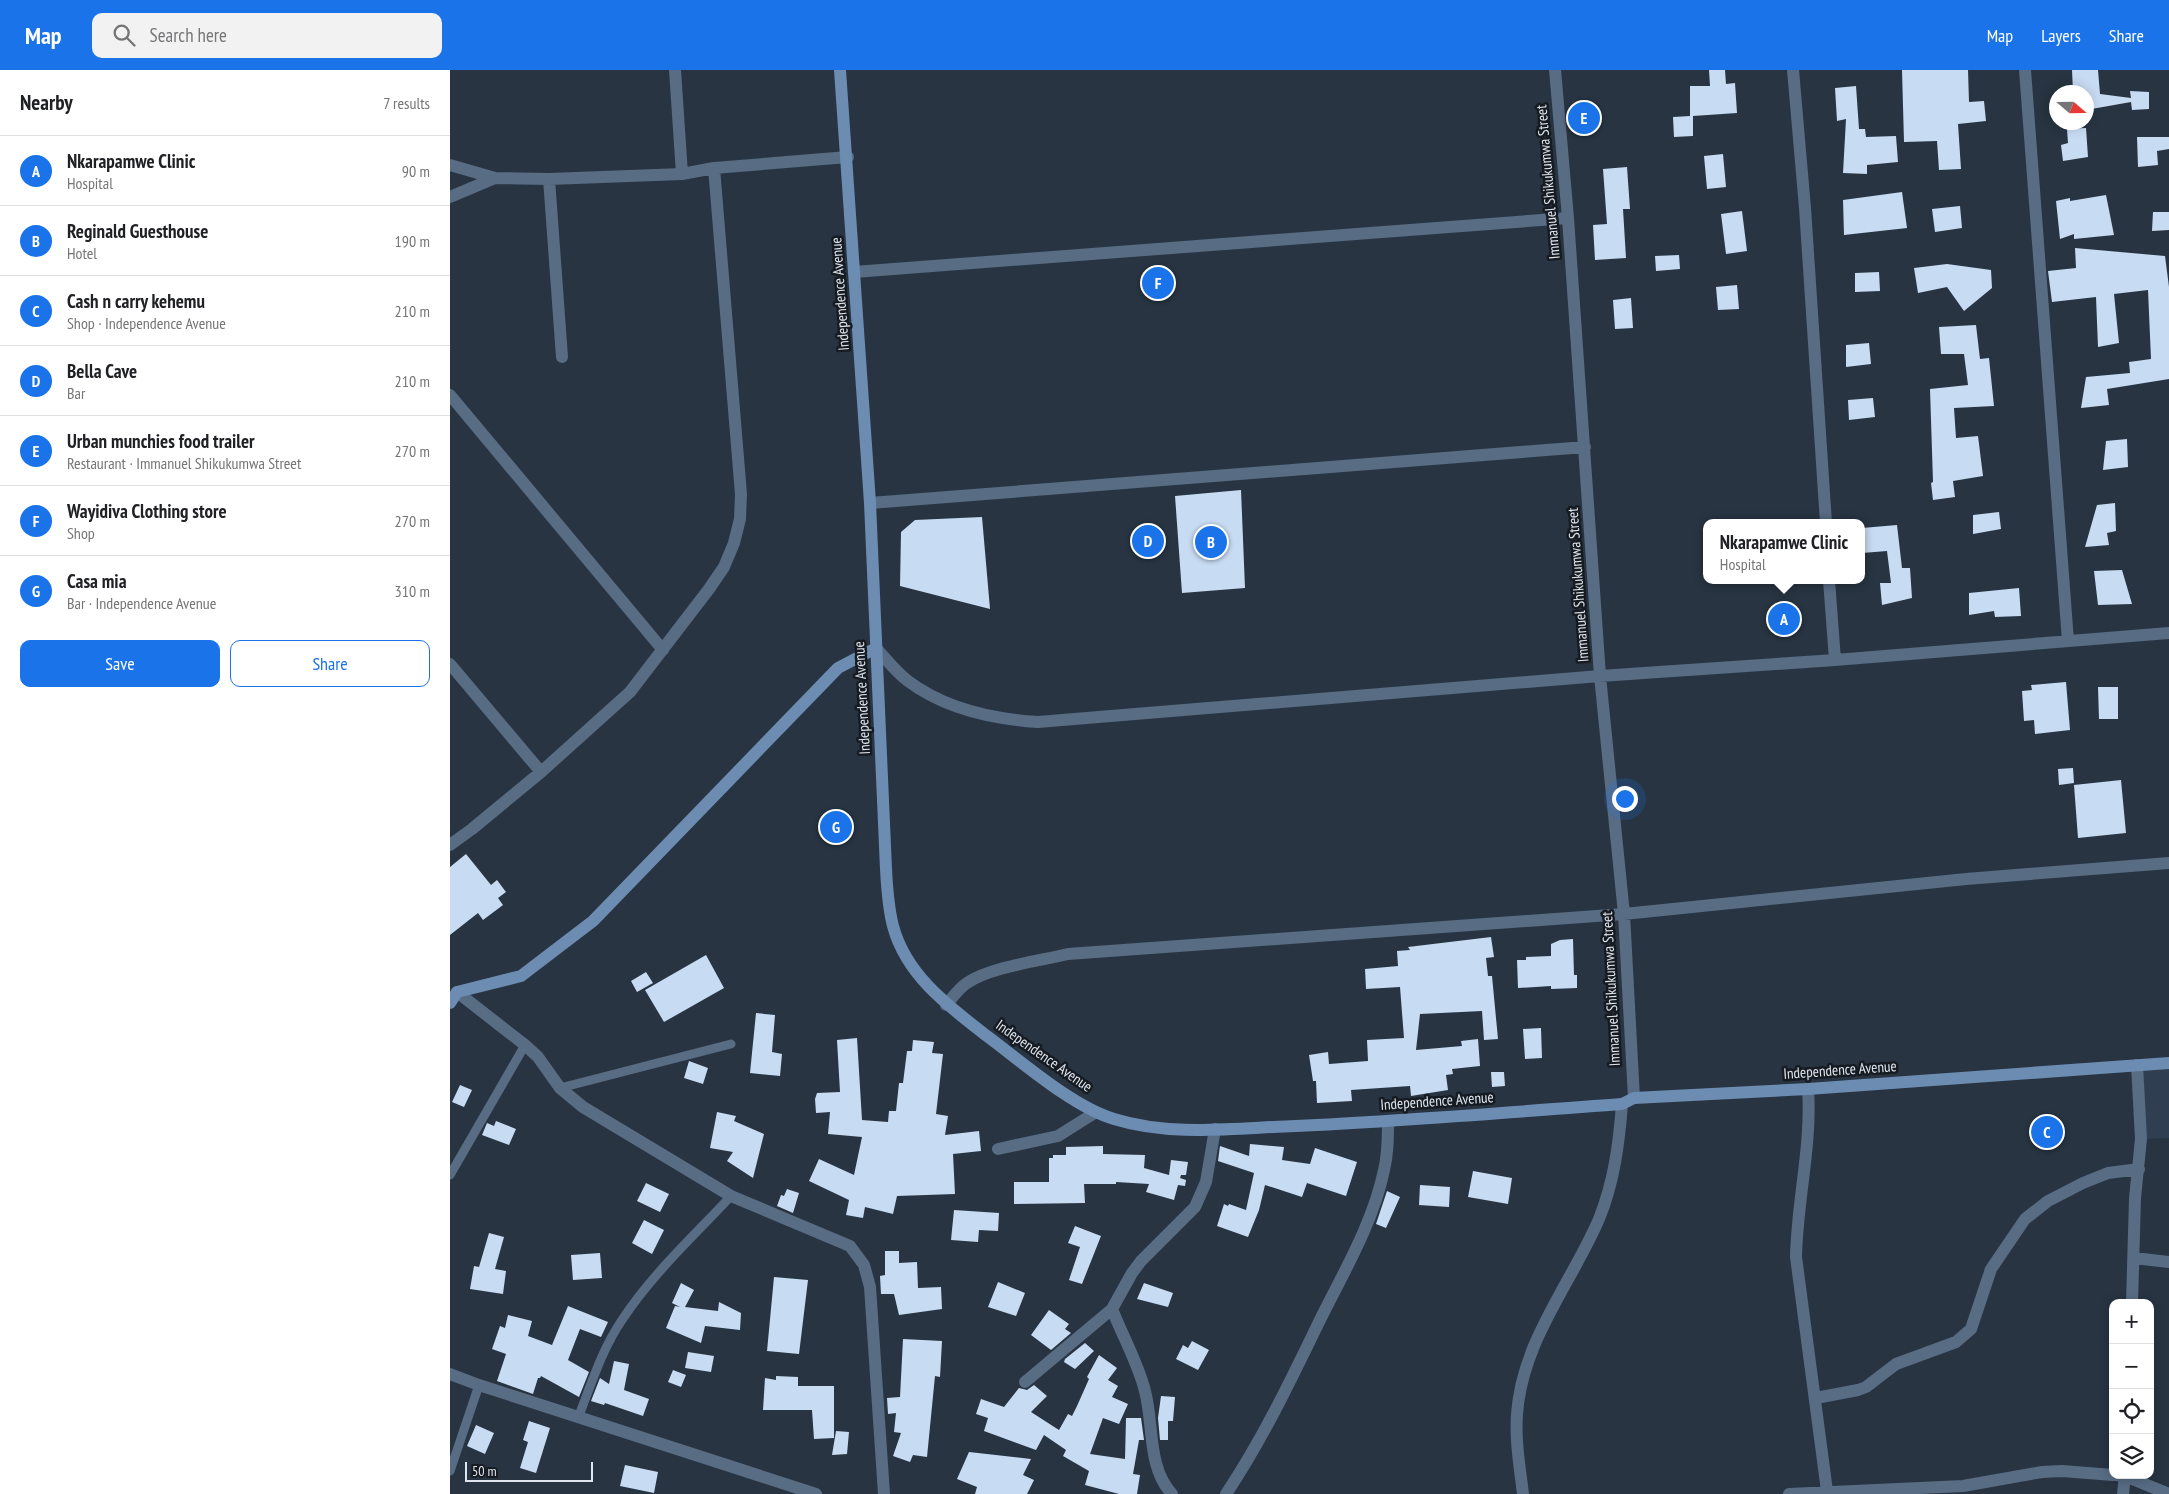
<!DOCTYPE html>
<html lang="en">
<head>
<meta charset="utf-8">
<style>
  body { margin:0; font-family:"PT Sans Narrow",sans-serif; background:#f2f2f2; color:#202124 }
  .controls { position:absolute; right:15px; bottom:15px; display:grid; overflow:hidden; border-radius:10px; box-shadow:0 2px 12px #0003 }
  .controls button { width:45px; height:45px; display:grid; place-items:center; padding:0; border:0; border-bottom:1px solid #e0e0e0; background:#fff; color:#202124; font:25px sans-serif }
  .compass { position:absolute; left:1599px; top:15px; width:45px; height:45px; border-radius:50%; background:#fff; box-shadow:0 2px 12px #0003; rotate:110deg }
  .scale { position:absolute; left:15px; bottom:12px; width:128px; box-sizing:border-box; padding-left:5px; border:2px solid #dee5ee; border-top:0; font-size:14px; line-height:18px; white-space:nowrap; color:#dee5ee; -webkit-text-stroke:4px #161b21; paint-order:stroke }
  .you { position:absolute; left:1174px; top:728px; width:18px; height:18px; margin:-12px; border:4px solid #fff; border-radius:50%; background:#1a73e8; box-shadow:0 0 0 8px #1a73e833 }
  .badge { display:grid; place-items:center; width:32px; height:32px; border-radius:50%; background:#1a73e8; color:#fff; font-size:16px; font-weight:700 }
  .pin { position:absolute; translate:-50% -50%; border:2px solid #fff; box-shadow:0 1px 5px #0006 }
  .popup { position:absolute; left:1253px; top:449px; width:162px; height:65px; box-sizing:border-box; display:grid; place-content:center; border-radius:10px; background:#fff; filter:drop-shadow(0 1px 4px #0005); font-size:16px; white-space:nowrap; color:#757577 }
  .popup b { font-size:19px; color:#202124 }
  .popup::after { content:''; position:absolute; left:50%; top:100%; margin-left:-10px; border:10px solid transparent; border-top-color:#fff }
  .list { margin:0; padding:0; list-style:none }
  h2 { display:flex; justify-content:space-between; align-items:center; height:65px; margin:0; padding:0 20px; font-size:21px }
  h2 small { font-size:16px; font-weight:400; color:#757577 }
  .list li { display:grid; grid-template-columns:32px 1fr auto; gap:15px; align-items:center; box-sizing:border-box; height:70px; padding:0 20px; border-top:1px solid #e0e0e0 }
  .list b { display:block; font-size:19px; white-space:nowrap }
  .list p { margin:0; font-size:16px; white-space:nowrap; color:#757577 }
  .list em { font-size:16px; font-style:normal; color:#757577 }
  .actions { display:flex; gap:10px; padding:15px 20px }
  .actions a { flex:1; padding:11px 0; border:1px solid #1a73e8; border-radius:10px; text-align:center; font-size:18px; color:#1a73e8 }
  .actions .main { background:#1a73e8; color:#fff }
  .icon { flex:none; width:28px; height:28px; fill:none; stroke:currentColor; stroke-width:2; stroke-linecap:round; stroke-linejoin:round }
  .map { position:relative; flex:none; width:1719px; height:1424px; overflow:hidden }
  header { display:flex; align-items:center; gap:30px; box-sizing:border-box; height:70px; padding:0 25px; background:#1a73e8; color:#fff }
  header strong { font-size:24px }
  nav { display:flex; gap:28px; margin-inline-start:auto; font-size:18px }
  .search { width:350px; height:45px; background:#f2f2f2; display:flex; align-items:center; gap:12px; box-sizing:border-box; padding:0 18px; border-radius:10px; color:#757577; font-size:19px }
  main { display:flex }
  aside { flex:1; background:#fff }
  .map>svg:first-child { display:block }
</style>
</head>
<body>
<header>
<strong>Map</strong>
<div class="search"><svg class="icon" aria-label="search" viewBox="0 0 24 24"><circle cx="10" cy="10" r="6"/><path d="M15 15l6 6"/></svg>Search here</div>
<nav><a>Map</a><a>Layers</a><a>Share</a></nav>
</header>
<main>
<aside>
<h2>Nearby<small>7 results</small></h2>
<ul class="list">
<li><span class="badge">A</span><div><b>Nkarapamwe Clinic</b><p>Hospital</p></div><em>90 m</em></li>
<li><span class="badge">B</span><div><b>Reginald Guesthouse</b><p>Hotel</p></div><em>190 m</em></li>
<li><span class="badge">C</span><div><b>Cash n carry kehemu</b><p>Shop · Independence Avenue</p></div><em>210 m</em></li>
<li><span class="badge">D</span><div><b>Bella Cave</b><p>Bar</p></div><em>210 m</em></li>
<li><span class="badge">E</span><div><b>Urban munchies food trailer</b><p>Restaurant · Immanuel Shikukumwa Street</p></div><em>270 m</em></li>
<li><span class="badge">F</span><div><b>Wayidiva Clothing store</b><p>Shop</p></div><em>270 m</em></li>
<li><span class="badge">G</span><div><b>Casa mia</b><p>Bar · Independence Avenue</p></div><em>310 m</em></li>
</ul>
<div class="actions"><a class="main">Save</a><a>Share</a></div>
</aside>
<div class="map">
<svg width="1719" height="1424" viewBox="0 0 1719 1424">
  <rect width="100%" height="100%" fill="#283442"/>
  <path fill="#2f3f51" d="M1719,993v75l-28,1 -4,-74z"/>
  <path fill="#c7dbf3" d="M1259,0h16l1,14 9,-1 2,30 -44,3v20l-19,1 -1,-20 17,-1v-30h20z
    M1452,0h66l1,32 15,-1 2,20 -28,3 3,45 -22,1 -2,-29 -33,1z
    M1622,0h26l2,24 31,4 -1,-7 19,1v17l-17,1 -1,-8 -45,8v-18h-13z
    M1406,16l3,43h6l1,8 30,-1 2,26 -31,3v9l-24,-1 3,-54 -9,2 -2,-33z
    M1636,58l2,29 -25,4 -2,-16 7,-2 -1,-14z
    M1687,67h32v12l-12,2 1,14 -20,2z
    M1273,84l3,33 -19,2 -3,-33z
    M1177,97l3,42h-7l3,49 -31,2 -2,-35 14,-1 -4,-55z
    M1452,122l5,36 -63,7 -1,-35z
    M1656,125l8,40 -40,4v-5l-14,5 -4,-38 14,-3v3z
    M1510,136l2,22 -27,4 -3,-23z
    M1292,141l5,40 -21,3 -5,-40z
    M1703,142h16v18l-17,1z
    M1625,178l90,8 4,31v92l-62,10 2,16 -28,3 5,-31 44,-4 -1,-11 22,-3 -3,-69 -34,4 5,49 -21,4 -2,-50 -44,5 -4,-31 28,-3z
    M1229,185l1,14 -24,2 -1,-15z
    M1497,194l44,6 1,18 -28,23 -17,-24 -29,6 -4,-25z
    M1429,202l1,19 -25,1v-19z
    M1287,215l2,24 -21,1 -2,-23z
    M1181,228l2,30 -18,1 -2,-29z
    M1526,255l4,34 9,-1 5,48 -40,2 2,30 22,-2 5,40 -30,5 2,16 -22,3 -2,-17 2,-1 -3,-93 38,-4 -4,-31h-23l-2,-27z
    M1419,273l2,21 -25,3v-22z
    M1423,328l2,19 -26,3 -1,-20z
    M1677,369l1,28 -25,3 3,-29z
    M791,420l4,98 -63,5 -7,-97z
    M1665,433l1,28 -9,2 2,12 -24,2 12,-42z
    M1549,442l2,17 -28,5v-19z
    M532,447l8,92 -90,-23 1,-54 14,-12z
    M1447,455l5,43h8l2,30 -30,7 -2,-22h11l-4,-32 -25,2v-25z
    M1672,500l10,34 -34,1 -4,-34z
    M1569,518l2,28 -26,1 -1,-6 -25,4v-22z
    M1616,612l4,48 -35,4 -1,-14 -10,1 -2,-30 10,-1 -1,-5z
    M1648,617h20v32h-19z
    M1623,698l1,15 -15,2 -1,-16z
    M1671,710l5,53 -48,5 -4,-53z
    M16,784l25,31 6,-5 9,12 -8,6 5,7 -20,15 -5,-7 -28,22v-68z
    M1041,867l3,20 -8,1 2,18h4l6,63 -14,1 -2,-29 -62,3 -4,36 46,-4 -1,-5 17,-2 2,27 -28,3 1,5 -7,1 2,15 -37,6 -1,-10 -59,4 1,11 -35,2 -1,-22h-3l-4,-26 19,-3 1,12 39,-3 -1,-21 37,-2 -4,-51 -34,2 -1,-20 33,-3 -1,-15 13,-1 -2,-3z
    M1123,869l1,36h3v13l-26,1v-3l-33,2 -1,-28h9v-3l25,-1v-12l9,-4z
    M256,885l18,33 -60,34 -19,-32z
    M196,902l7,11 -16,9 -6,-11z
    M306,943l19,2 -3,37 10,2 -2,22 -30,-3z
    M1091,958l1,30 -17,1 -2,-30z
    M407,968l5,82 26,2 1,-11h7l3,-28h4l4,-32h5l1,-11 21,2 -2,11 11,1 -7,60 12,2 -3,19 34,-4 2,20 -28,3 2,40 -58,2 -4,18 -28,-7 -2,11 -17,-3 3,-15 -40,-19 10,-22 35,16 8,-38 -34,-3 2,-22 -14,1 -1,-14 2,-6 23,-1 -3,-52z
    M239,991l19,7 -5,16 -19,-6z
    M1041,1002h13l1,14 -13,1z
    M10,1015l12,5 -8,17 -12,-5z
    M267,1042l19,4 -2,5 30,13 -11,44 -26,-17 6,-9 -23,-4z
    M46,1051l20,8 -7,16 -27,-10 5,-12 7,3z
    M800,1074l34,3 -2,13 28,4 5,-16 42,14 -11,34 -39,-13 -5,14 -37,-12 -6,25 -11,27 -31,-11 7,-22 4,2 1,-2 17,6 8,-37 -36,-12 2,-15 29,10z
    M653,1076v8l42,1 -1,13 25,7 2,-15 17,2 -2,13h-5l-1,3 6,2 -1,6 -7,-1 -4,15 -28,-8 3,-8 -33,-2v2h-32l1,19 -71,1v-22h35v-24h4v-3h13v-8z
    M1023,1101l39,7 -4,26 -40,-7z
    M196,1113l23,11 -9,18 -23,-11z
    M970,1115l30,2 -1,20 -30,-2z
    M337,1119l12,4 -6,20 -16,-7 4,-11 3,1z
    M937,1121l13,6 -14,31 -10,-4z
    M504,1140l45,3 -1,18 -19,-1 -1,12 -27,-2z
    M194,1150l20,10 -12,24 -20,-11z
    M625,1156l26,10 -19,48 -13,-4 11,-33 -12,-4z
    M39,1163l15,4 -9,32 11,2 -3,23 -33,-5 4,-23 5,1z
    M435,1181h14v12l18,-1 1,26 23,-1 1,22 -43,6 -5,-21h-13l-1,-18 5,-1z
    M150,1183l2,25 -29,2 -2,-25z
    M324,1207l34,3 -9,74 -32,-3z
    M548,1212l27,11 -9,23 -28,-9z
    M231,1213l13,7 -9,17 33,4 1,-9 22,11 -1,17 -35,-4 -4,17 -35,-15 9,-22 5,1 -8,-4z
    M694,1213l29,10 -5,14 -31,-8z
    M118,1236l40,16 -7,15 -21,-8 -12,31 21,12 -10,25 -38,-21 -1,2h-2l-5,16 -36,-13 9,-27 -14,-5 8,-23 5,2 3,-13 24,6 -4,15 24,9z
    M599,1240l20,14 -4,5 6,4 -20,17 -20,-15z
    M453,1269l39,2 -2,36 -5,-1 -8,81 -14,-2 -3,7 -17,-6 8,-23 -7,-1 2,-19 -8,1 -1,-16 13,-1z
    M742,1271l17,9 -11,20 -22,-11 7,-14 5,3z
    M635,1273l9,8 -19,18 -11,-7 1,-3z
    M238,1282l26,4 -3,16 -26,-4z
    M649,1285l18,13 -9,12 10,6 -6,11 16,7 -9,20 -16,-6 -13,36 35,5 1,-41h15l3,22h-5l-6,34 7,1 -3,19h-18l-34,-9 4,-14 -26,-15 3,-6 -22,-15 -8,15 -52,-19 4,-13 -12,-4 5,-15 23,8 15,-19 8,2 7,-5 13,11 -16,16 28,18 9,-16 4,2 5,-10 12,-27 -2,-2z
    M164,1291l15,3 -5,26 25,9 -6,17 -38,-13 -1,2 -13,-4 9,-23 9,6z
    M223,1300l13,5 -5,12 -13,-5z
    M326,1306l22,1v9h36v52l-20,1 -2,-29h-49l2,-32 11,2z
    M711,1326l14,1 -2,24h-5v19h-8l-2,-22z
    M79,1351l21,7 -14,45 -16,-5 8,-26 -5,-2z
    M26,1355l18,8 -9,21 -18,-8z
    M386,1361l13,1 -2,22 -15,1z
    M519,1382l62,7 -8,16 11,5 -7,14h-52l2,-7 -20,-8z
    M175,1395l33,7 -4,21 -34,-7z"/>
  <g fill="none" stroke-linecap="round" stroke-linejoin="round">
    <path stroke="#586c84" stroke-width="9" d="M110,1018l171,-44
      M0,1105l75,-130
      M128,1348c13,-33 24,-69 44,-98 30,-46 72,-84 109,-124
      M0,1401l29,-86"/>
    <path stroke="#586c84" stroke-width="12" d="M225,0l7,104
      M1105,0l13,148 32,458 24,238 10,184
      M1343,0l12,138 21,315
      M1575,0l43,571
      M0,95l45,13 54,1 133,-5 32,-6 134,-11
      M99,109l13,178
      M0,127l45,-19
      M404,202l714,-54
      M0,325l213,255
      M420,433l715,-56
      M1379,510l6,80
      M426,578c10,11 20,24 32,33 37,28 84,38 130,41l562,-46 235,-16 334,-27
      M0,594l91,108
      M0,775l22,-16 69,-57 89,-80 79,-103 15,-22 10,-24 6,-24 1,-25 -27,-326
      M7,922l68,53 13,12 22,31 23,19 148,89 119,50 14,19 6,22 14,207
      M496,935c7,-8 13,-17 21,-22 23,-16 73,-22 101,-29l556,-40 342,-35 203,-16
      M1358,1019c4,56 -11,112 -12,168l31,234
      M548,1079l60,-13 38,-24
      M1684,1188l35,4
      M1682,1233l3,-105 6,-59 -4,-74
      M662,1239c11,28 26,54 33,82 9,34 2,76 27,103
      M0,1304l29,11 337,109
      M575,1312l87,-73 20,-36 9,-12 54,-54 11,-25 9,-53
      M1366,1328l42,-8 8,-3 30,-23 60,-22 15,-13 20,-60 34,-50 23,-18 35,-18 25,-10 31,-4
      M1665,1405l10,1 44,18
      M776,1424c36,-54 64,-112 92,-170 24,-49 55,-100 66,-154 4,-16 4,-32 4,-49
      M1073,1424c-3,-26 -8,-53 -6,-80 5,-73 54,-130 82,-195 15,-37 20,-75 23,-115
      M1339,1424l174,-8 79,-14 20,-1 51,4
      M1673,1424l2,-19"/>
    <path stroke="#6c8cb2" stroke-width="12" d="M390,0l30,433 16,366c1,19 2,38 7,57 13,49 55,80 94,110 35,26 86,71 127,83 58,18 122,9 182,7 109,-5 217,-14 326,-22l12,-6 174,-9 361,-26
      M0,933l7,-11 64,-16 72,-55 245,-253 38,-20"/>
  </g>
  <g text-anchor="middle" stroke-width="5" stroke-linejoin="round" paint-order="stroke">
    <g font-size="15" fill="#dee5ee" stroke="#161b21">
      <text transform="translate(1098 112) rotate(-95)" y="5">Immanuel Shikukumwa Street</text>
      <text transform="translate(390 224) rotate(-94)" y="5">Independence Avenue</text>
      <text transform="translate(1128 515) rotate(-94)" y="5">Immanuel Shikukumwa Street</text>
      <text transform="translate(412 628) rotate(-93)" y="5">Independence Avenue</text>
      <text transform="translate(1161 919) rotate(-93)" y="5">Immanuel Shikukumwa Street</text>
      <text transform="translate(594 986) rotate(35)" y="5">Independence Avenue</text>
      <text transform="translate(1390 1000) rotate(-4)" y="5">Independence Avenue</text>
      <text transform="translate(987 1031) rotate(-4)" y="5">Independence Avenue</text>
    </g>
  </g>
</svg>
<div class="controls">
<button>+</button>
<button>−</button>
<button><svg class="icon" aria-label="locate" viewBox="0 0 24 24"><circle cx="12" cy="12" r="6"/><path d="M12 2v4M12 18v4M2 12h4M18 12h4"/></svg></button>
<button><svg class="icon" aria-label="layers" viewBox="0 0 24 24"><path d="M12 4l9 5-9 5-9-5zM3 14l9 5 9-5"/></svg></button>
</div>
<svg class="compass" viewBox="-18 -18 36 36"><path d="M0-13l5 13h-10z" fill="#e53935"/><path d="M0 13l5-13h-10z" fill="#757577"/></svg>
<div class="scale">50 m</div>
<div class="you"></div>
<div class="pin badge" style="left:1334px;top:549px">A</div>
<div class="popup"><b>Nkarapamwe Clinic</b>Hospital</div>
<div class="pin badge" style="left:761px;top:472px">B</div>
<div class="pin badge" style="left:1597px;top:1062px">C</div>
<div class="pin badge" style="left:698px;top:471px">D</div>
<div class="pin badge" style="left:1134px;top:48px">E</div>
<div class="pin badge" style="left:708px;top:213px">F</div>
<div class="pin badge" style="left:386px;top:757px">G</div>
</div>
</main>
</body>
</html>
